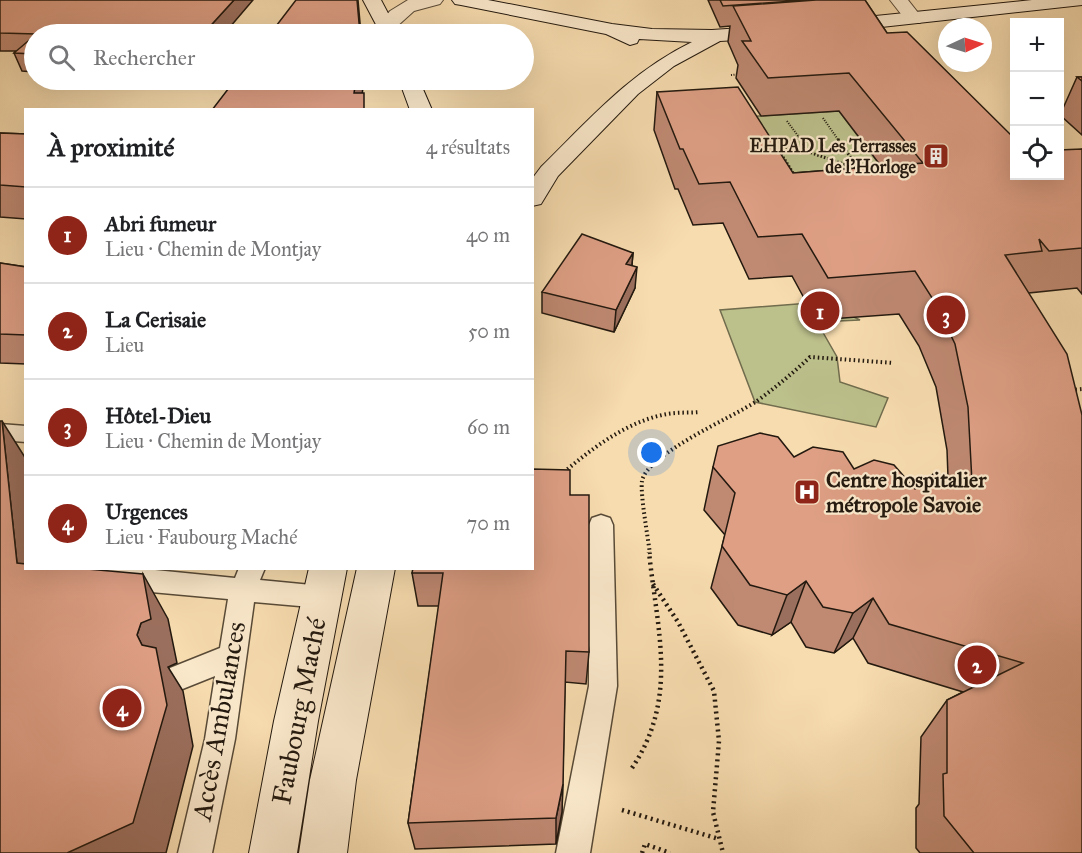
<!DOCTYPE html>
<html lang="fr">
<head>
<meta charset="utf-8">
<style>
  body { margin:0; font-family:"IM FELL Great Primer",serif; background:#f2f2f2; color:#202124 }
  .controls { position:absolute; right:18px; top:18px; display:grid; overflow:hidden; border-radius:0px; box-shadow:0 6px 24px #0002 }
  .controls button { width:54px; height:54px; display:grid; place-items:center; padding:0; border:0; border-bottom:2px solid #e0e0e0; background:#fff; color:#202124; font:30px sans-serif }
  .compass { position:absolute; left:938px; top:18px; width:54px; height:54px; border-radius:50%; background:#fff; box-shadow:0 6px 24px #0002; rotate:86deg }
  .you { position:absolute; left:652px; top:453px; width:21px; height:21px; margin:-15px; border:4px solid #fff; border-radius:50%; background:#1a73e8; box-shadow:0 0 0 9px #1a73e833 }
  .badge { display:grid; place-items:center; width:39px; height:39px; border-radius:50%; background:#8f2418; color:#fff; font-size:20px; font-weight:700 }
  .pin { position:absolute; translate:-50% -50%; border:3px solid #fff; box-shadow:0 2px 6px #0006 }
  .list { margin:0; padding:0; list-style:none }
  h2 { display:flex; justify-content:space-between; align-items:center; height:78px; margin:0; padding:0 24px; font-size:26px }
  h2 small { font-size:20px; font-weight:400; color:#757577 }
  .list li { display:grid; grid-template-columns:39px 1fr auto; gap:18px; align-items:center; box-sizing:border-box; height:96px; padding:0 24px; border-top:2px solid #e0e0e0 }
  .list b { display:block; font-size:22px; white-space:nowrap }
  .list p { margin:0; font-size:20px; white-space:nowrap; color:#757577 }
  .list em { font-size:20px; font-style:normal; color:#757577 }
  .icon { flex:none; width:33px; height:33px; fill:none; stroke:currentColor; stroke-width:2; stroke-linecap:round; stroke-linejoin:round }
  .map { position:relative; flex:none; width:1082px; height:853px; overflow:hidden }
  .search { position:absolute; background:#fff; box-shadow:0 6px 24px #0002; left:24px; top:24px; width:510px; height:66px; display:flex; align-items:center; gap:15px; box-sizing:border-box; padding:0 21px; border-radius:33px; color:#757577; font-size:22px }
  .panel { position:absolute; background:#fff; box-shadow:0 6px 24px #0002; left:24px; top:108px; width:510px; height:462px; border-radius:0px }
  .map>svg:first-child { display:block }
</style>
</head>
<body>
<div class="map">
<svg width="1082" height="853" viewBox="0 0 1082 853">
  <rect width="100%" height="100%" fill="#f7dcaf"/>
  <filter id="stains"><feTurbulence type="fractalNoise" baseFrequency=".00333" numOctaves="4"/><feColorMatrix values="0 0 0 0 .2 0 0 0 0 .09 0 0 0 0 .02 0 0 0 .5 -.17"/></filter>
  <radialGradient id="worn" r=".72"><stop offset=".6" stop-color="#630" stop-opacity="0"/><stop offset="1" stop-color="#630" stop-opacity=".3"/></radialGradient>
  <path fill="#bcc08b" stroke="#706c4d" stroke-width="1.5" d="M839,111l53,70 -108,33 -58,-96z
    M823,302l37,18 -43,2 20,35 3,25 48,16 -12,29 -121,-25 -35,-92z"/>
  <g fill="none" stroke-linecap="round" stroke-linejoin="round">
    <g stroke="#584a37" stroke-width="3">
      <path id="lane" d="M369,30h21l6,4h-33z
        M0,424l26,2v16l-26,-2z
        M601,515l9,3 3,7 4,161 -27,167h-34l33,-167v-161l3,-7z
        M102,568h33l100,10 4,-10h26l-5,12 62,6 9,3 4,8 -4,8 -9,3 -68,-6 -19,137 -23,114h-34l27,-114 10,-63 -35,14 -10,-4 -4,-9 4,-9 50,-20 8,-49 -110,-10 -9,-3z"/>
    </g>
    <g stroke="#584a37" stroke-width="2">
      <path id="street" d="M408,0h35l-3,4 -26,7 -20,18h-14l-2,-4 12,-14z
        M890,0h18l15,19 -3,4h-12z"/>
    </g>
    <g stroke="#23190f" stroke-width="2">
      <path id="secondary" d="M363,0h18l18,34h-18z
        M452,0h36l124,24 40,5 60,1 61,-4 7,2 2,4 -2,4 -7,2 -53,3 -46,25 -36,28 -80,82 -17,28 -9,2v-27l9,-12c49,-48 88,-94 151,-125l-53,-3 -2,4 -7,2 -24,-11 -145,-29 -6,-1z
        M1032,0h50v5l-246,27 -7,-2 -2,-4 2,-4 7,-2z
        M399,80h20l13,30h-22z
        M309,568h38l-29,153 -21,132h-48l25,-132z
        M357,568h38l-39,212 -9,73h-48l11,-73z"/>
    </g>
    <path stroke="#23190f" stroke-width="2" stroke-dasharray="1 1.5" stroke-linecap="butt" d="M731,75l10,-1
      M823,118l16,23
      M787,121l12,16 -5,4
      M768,138l8,3"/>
    <path stroke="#23190f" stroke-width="3" stroke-dasharray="1.5 2" stroke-linecap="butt" d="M771,139l87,30
      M838,139l13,19 -13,13
      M795,176l-15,-24 16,-13"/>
    <path stroke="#23190f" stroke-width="4" stroke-dasharray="1.5 3" stroke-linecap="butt" d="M1071,390l11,-1
      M564,472c30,-25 64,-51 103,-58 11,-2 22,-1 33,-2
      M650,554c-2,-16 -10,-61 -8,-73 5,-27 91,-64 115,-80 19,-14 36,-28 53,-44l84,6"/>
    <path stroke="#23190f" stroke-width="4.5" stroke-dasharray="2 4" stroke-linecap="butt" d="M653,584l25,38 36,69 5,50 -6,71 10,41
      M632,768c47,-70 25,-138 17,-216
      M622,810l97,29
      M642,853l3,-9 25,9"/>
    <use href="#lane" fill="#fae8cb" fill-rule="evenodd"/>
    <use href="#street" fill="#fae8cb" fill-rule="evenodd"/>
    <use href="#secondary" fill="#fae8cb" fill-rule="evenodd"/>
  </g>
  <path fill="#bf8972" stroke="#23190f" stroke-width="1.5" d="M0,0l224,34h-190v38l-12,-1 -8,-18 2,-2h-16z
    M708,0h157l22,33 127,143 68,-27v145l-5,-6 -48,5 53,560h-162l-4,-5v-40l3,-4 2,-67 26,-37 16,-8 -95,-29 -15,-25 -19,15 -28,-6 -15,-25 -19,13 -34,-10 -27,-37 14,-53 -21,-25 9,-43 81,-10 60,12 61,20 33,-12 -1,-27 -11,-63 -17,-41 -20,-32 -83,6 -24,-44 -43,3 -26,-56 -30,2 -15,-36h-3l-21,-59 3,-38 136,81 88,-7 -42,-55 -78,5 -25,-38 2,-13 -10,-23 2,-16 -10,1z
    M1077,77h5v58l-22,-20z
    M0,133l26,1v85l-26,-2z
    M633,253l-1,12 3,23 -21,44 -72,-19v-21z
    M0,263l26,4v97l-26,-1z
    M570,495l19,157 -3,32 -21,-2 -3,130 -6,32 -141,5 -7,-26 31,-217h-21l-6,-33z"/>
  <path fill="#9b6f5d" stroke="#23190f" stroke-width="1.5" d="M234,0h19l-29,34h-21z
    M357,0h1l3,34h-1z
    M356,80h8l-4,30 -6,-17z
    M633,253l-2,21 -5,-10z
    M637,267l-2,21 -21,44 2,-22z
    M2,421l24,38v109l-9,-5z
    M143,574l25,45 9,44 -9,4 15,24 10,55 -27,107h-99l75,-208 -5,-10 4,-12z
    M806,581l-15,41 -19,13 15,-40z
    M873,598l-20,40 -19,15 19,-40z
    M563,784l-1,28 -6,32v-26z"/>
  <path fill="#de9f85" stroke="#23190f" stroke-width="1.5" d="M0,0h234l-31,34h-167h1l-37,-1z
    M296,0h61l3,34h-90z
    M720,0h87l-84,6z
    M816,0h49l22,33 20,-1 107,106v38h45v-26l23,-1v99l-33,3 -10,-12 3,12 -37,4 62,99 15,61v438h-108l-30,-37 -1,-42 4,-1v-73l76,-37 -134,-39 -16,-26 -20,15 -30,-6 -17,-26 -19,14 -37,-10 -28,-39 13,-53 -22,-26 5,-21 42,-13 18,4 16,20 19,-10 30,5 11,17 20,-9 20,5 21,24 18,-15 39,8 -4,-75 -13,-63 -19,-40 -21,-33 -87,7 -26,-44 -44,3 -28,-55 -31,2 -16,-35h-3l-23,-57 81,-5 55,86 130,-10 -74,-90 -81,5 -26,-37h9l-18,-35z
    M34,36v18l-20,-1z
    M1077,77h5v4z
    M235,80h121l-2,13h10v17h-152z
    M0,133l26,1v53l-26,-2z
    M582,234l51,19 -7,11 11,3 -21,43 -74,-18z
    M0,263l26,4v68l-26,-1z
    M0,421h2l15,142 9,1v4h50l67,6 8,45 -10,4 -4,12 5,10 14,3 11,57 -34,118 -66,30h-67z
    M532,469l38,1v25h19v157l-23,-1 -3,133 -7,34 -148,5 35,-250h-31l1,-5h119z"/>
  <defs>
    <g id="building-square" transform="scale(1.35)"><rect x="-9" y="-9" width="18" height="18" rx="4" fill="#8f2418" stroke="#fae8cb"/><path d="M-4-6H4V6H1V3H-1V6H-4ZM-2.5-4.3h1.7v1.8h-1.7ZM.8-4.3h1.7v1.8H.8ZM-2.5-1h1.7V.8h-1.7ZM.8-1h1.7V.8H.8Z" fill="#fff"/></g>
    <g id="hospital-square" transform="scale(1.35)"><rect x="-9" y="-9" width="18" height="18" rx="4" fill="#8f2418" stroke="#fae8cb"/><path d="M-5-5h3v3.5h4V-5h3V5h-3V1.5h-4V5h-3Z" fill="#fff"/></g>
  </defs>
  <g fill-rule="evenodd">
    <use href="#building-square" x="936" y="156"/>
    <use href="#hospital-square" x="807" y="492"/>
  </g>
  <g text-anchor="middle" stroke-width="4.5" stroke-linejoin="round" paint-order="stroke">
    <g font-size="18" font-weight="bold" fill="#23190f" stroke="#fae8cb" text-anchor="end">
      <text x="916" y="152">EHPAD Les Terrasses<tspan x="916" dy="21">de l'Horloge</tspan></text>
    </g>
    <g font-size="22" font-weight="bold" fill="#23190f" stroke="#fae8cb" text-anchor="start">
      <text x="826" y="487">Centre hospitalier<tspan x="826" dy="25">métropole Savoie</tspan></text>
    </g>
    <g font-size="27" fill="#23190f" stroke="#fae8cb">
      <text transform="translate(299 711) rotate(-79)" y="9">Faubourg Maché</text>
      <text transform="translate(219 721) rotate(-80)" y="9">Accès Ambulances</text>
    </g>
  </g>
  <rect width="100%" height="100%" filter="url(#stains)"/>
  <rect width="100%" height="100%" fill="url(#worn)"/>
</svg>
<div class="controls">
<button>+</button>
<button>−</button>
<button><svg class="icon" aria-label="locate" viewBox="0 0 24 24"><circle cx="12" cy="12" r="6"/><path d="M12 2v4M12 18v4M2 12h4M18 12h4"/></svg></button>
</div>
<svg class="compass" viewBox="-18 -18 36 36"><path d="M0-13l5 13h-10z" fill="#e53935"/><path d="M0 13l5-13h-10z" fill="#757577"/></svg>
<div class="you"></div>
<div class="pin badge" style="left:820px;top:311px">1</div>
<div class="pin badge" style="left:977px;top:665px">2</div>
<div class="pin badge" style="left:946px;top:315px">3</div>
<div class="pin badge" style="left:122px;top:708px">4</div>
<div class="search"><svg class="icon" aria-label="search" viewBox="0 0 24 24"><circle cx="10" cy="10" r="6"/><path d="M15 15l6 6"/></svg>Rechercher</div>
<section class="panel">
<h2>À proximité<small>4 résultats</small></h2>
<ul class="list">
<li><span class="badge">1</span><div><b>Abri fumeur</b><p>Lieu · Chemin de Montjay</p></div><em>40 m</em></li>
<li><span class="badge">2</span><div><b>La Cerisaie</b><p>Lieu</p></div><em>50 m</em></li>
<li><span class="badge">3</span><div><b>Hôtel-Dieu</b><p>Lieu · Chemin de Montjay</p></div><em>60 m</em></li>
<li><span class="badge">4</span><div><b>Urgences</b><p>Lieu · Faubourg Maché</p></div><em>70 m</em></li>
</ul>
</section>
</div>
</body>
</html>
